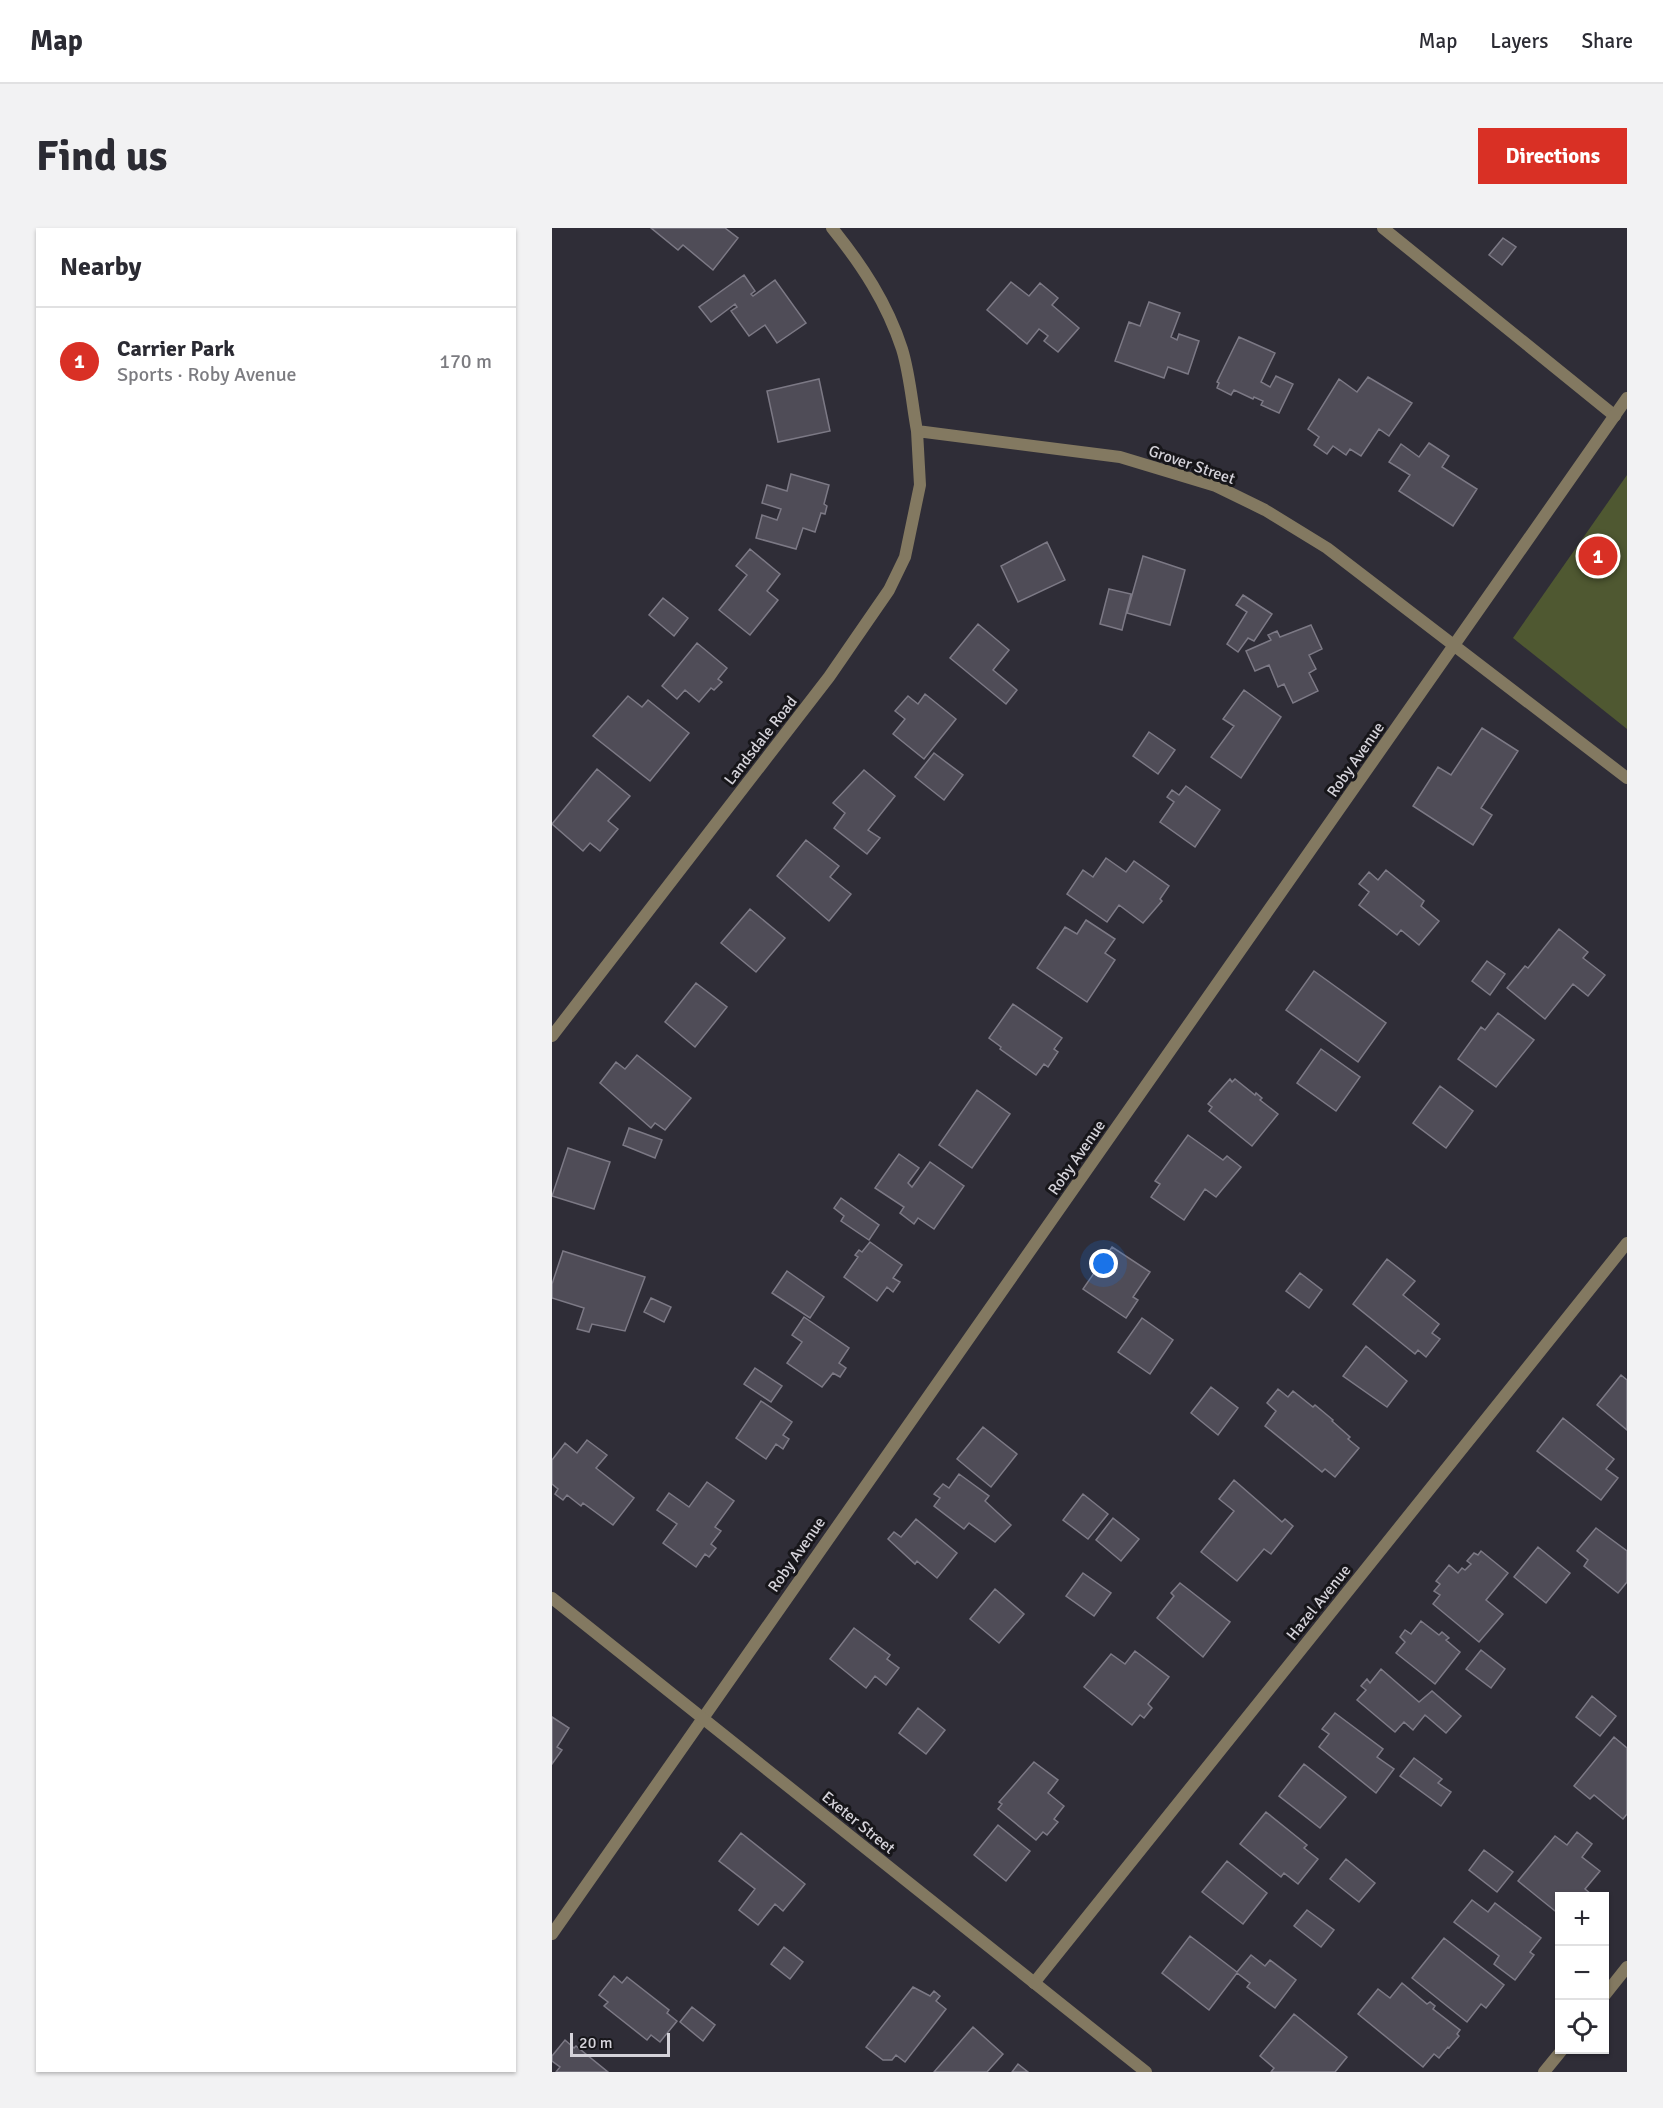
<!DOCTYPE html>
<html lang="en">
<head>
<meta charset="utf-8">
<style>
  body { margin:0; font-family:Signika,sans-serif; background:#f2f2f3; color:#2b2b33 }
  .controls { position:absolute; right:18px; bottom:18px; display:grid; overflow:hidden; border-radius:0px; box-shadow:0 2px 4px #0004 }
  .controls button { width:54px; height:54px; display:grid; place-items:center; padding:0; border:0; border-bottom:2px solid #e1e1e2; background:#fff; color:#2b2b33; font:30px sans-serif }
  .scale { position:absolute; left:18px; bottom:15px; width:100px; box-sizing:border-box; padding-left:6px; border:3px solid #d5d3da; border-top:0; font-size:16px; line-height:21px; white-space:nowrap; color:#d5d3da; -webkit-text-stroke:4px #17161a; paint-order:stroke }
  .you { position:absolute; left:552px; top:1036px; width:21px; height:21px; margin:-15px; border:4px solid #fff; border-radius:50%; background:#1a73e8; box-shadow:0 0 0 9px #1a73e833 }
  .badge { display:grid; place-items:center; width:39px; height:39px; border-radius:50%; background:#d93025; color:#fff; font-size:20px; font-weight:700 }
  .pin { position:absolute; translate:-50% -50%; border:3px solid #fff; box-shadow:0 2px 6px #0006 }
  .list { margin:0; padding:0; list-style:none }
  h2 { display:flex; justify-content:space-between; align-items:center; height:78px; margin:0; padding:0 24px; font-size:26px }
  h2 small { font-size:20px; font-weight:400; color:#7c7c81 }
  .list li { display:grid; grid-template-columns:39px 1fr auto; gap:18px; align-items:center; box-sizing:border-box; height:108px; padding:0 24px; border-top:2px solid #e1e1e2 }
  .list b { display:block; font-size:22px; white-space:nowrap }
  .list p { margin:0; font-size:20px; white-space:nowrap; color:#7c7c81 }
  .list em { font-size:20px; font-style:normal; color:#7c7c81 }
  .icon { flex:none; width:33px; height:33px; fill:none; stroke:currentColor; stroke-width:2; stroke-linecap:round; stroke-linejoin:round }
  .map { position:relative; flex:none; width:1075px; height:1844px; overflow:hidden; border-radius:0px }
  header { display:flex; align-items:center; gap:36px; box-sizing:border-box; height:84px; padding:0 30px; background:#fff; border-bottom:2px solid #e1e1e2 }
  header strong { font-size:28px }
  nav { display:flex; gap:33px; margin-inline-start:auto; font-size:21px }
  .intro { display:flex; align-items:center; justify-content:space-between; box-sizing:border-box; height:144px; padding:0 36px }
  h1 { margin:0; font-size:42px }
  .button { padding:15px 27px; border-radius:0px; background:#d93025; color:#fff; font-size:21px; font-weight:700 }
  main { display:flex; gap:36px; padding:0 36px }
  aside { flex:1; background:#fff; border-radius:0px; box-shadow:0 2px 4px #0004 }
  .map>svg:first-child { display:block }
</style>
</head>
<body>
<header>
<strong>Map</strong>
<nav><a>Map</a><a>Layers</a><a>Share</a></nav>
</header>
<div class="intro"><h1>Find us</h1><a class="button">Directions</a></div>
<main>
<aside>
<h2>Nearby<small></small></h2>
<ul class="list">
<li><span class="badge">1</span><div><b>Carrier Park</b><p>Sports · Roby Avenue</p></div><em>170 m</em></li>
</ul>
</aside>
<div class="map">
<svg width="1075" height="1844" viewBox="0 0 1075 1844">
  <rect width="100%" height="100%" fill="#2f2d37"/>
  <path fill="#4f5831" d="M1075,247v254l-114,-91z"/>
  <path fill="#4f4c57" stroke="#7c7985" stroke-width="1.5" d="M99,0h74l13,10 -25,32 -30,-25 -5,5z
    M951,10l13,9 -14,18 -13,-10z
    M192,47l11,16 -4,3 2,2 22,-16 31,43 -29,20 -12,-18 -16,11 -18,-25 6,-4 -2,-3 -24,18 -12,-15z
    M459,54l18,14 11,-13 18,15 -6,7 27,23 -21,24 -14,-11 4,-5 -9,-7 -12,15 -40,-34z
    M597,74l31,11 -9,24 6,3 2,-6 20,7 -11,33 -20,-7 -4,11 -49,-17 14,-39 11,4z
    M687,109l36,16 -14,29 9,5 6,-11 17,8 -14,29 -18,-8 2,-4 -9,-4 -1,2 -19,-9 -3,5 -14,-7 2,-5 -2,-1z
    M816,149l44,26 -23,33 -10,-7 -18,27 -11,-7 -4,6 -13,-9 -6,8 -13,-9 5,-8 -11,-8 31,-50 18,13z
    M267,151l11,52 -52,11 -11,-51z
    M877,215l20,13 -7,11 35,22 -24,37 -54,-35 11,-16 -21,-13 12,-18 18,13z
    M239,246l38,11 -5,19 3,2 -2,8 -4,-1 -6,19 -12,-4 -7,21 -40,-11 6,-23 15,5 4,-11 -19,-6 5,-18 20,6z
    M495,314l18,38 -47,22 -17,-36z
    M198,321l30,25 -13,17 11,9 -28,35 -31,-25 28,-35 -11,-9z
    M591,328l42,14 -15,55 -43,-12z
    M557,361l22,5 -9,36 -22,-6z
    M691,367l29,19 -18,27 -6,-3 -10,14 -11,-8 20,-32 -11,-7z
    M111,370l25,20 -14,18 -25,-21z
    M426,396l31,26 -16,20 24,20 -11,14 -56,-46z
    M759,397l11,24 -13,6 7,14 -7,4 9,18 -25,12 -9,-19 -6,3 -9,-22 -14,6 -9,-20 25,-11 -3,-5 9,-4 3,6z
    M145,415l30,25 -9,11 4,3 -8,8 -3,-2 -12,14 -14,-12 -8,9 -15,-13z
    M692,462l37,27 -40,61 -30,-21 23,-31 -11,-7z
    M373,466l31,25 -32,40 -31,-25 12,-15 -10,-8 13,-15 10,8z
    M76,468l14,11 6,-7 41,33 -39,48 -57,-45z
    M930,500l36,23 -37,57 11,7 -19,30 -60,-39 25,-39 13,8z
    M597,504l26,18 -17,24 -25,-18z
    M382,525l29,22 -19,25 -29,-23z
    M45,541l33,27 -22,25 10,8 -18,22 -10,-8 -7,8 -31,-27z
    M312,542l31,26 -27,34 12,8 -13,16 -33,-26 11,-15 -12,-10z
    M634,558l34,24 -25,37 -35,-25 14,-20 -7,-5 5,-7 7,5z
    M254,612l33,26 -9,11 21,17 -22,27 -52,-45z
    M554,630l20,14 8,-11 35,25 -9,13 2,2 -19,22 -24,-18 -12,17 -40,-28 16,-24 10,7z
    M834,642l38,31 -3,5 18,15 -20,24 -18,-15 -4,5 -38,-30 10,-13 -10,-8 10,-12 9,8z
    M198,681l35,29 -29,34 -35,-29z
    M534,692l29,19 -10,14 10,7 -28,42 -50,-34 28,-41 12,7z
    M1007,701l29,23 -5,6 22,17 -17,21 -15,-12 -28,35 -38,-31 18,-22 3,2z
    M935,733l18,13 -15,21 -18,-14z
    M762,743l72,52 -28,39 -72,-52z
    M144,755l31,24 -32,40 -30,-25z
    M461,776l49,34 -8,11 4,3 -10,15 -4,-3 -8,11 -36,-26 1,-2 -12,-9z
    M946,785l36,27 -38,47 -38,-28 23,-32 4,3z
    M769,821l39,28 -24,34 -39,-28z
    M85,827l54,43 -26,32 -10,-7 -4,5 -51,-45 16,-21 9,7z
    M678,851l2,3 3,-3 20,16 1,-2 6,5 -2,2 18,14 -26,32 -43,-35 3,-4 -4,-3z
    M888,858l33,25 -27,37 -33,-25z
    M425,862l33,24 -38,54 -33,-23z
    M77,900l33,12 -7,18 -32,-13z
    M636,907l35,25 4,-4 14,11 -25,30 -11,-8 -21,31 -33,-23 9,-13 -5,-3z
    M16,920l42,14 -16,47 -42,-13z
    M347,926l20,14 -11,15 4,4 18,-25 34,24 -30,43 -16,-11 -4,6 -14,-11 4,-6 -29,-19z
    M289,970l38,27 -10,15 -28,-19 3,-5 -10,-8z
    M318,1014l32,23 -9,13 7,4 -7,10 -6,-5 -10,14 -33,-24 14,-20 -3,-2 4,-5 3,2z
    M560,1019l38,25 -17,25 5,3 -12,18 -43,-29z
    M11,1023l82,26 -20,54 -33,-7 -3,8 -12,-3 7,-21 -32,-10v-14z
    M835,1031l28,22 -12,14 36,29 -7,9 8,6 -14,18 -8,-7 -3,4 -62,-50z
    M235,1043l37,26 -14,21 -38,-25z
    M748,1045l22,17 -13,18 -23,-17z
    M99,1070l20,9 -7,15 -20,-10z
    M252,1089l45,31 -10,15 7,5 -6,9 -7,-4 -11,14 -35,-24 15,-21 -10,-7z
    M590,1090l31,22 -23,34 -32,-22z
    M814,1118l41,35 -20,26 -44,-31z
    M203,1140l27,18 -11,16 -27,-18z
    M1069,1147l6,5v50l-30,-25z
    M659,1159l27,21 -20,27 -27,-22z
    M726,1161l10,8 5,-6 20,16 2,-2 18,15 -1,1 18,16 -2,2 11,9 -24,29 -10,-8 -3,3 -57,-46 11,-15 -9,-8z
    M209,1173l31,21 -9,13 6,4 -6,10 -7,-5 -10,15 -30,-21z
    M1011,1190l51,41 -8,10 12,9 -17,22 -64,-49z
    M431,1199l34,27 -26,33 -34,-28z
    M35,1212l20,15 -11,13 38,30 -21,27 -30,-22 -2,3 -14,-11 -4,5 -8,-6 3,-5 -6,-5v-24l13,-17 12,10z
    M407,1246l30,22 -4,5 26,24 -16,17 -26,-19 -5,6 -30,-23 6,-8 -6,-4 9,-10 6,4z
    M682,1252l48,42 3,-3 8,7 -22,28 -7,-5 -27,32 -36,-29 33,-41 -15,-12z
    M155,1254l27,19 -19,26 6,4 -10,13 5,4 -7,9 -4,-3 -9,13 -33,-24 14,-19 -20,-14 12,-17 20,14z
    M531,1266l25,20 -20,25 -25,-19z
    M561,1290l26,21 -18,22 -25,-21z
    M364,1291l41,34 -20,25 -20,-17 -2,3 -27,-25 6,-7 7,5z
    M1044,1300l31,23v31l-9,11 -34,-27 4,-6 -11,-9z
    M986,1319l32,26 -24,30 -32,-26z
    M929,1323l27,22 -22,27 17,14 -24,28 -46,-38 7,-9 -6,-4 6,-7 -4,-3 13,-16 9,8 4,-5 3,2 6,-6 -4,-3 7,-8 4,2z
    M531,1345l28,20 -17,23 -28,-20z
    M628,1355l50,39 -27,35 -46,-39 17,-22 -3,-3z
    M443,1361l29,25 -25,29 -29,-24z
    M869,1393l18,14 3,-3 7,6 -3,2 14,12 -25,32 -39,-31 9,-11 -5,-5 5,-7 6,4z
    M302,1400l36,27 -3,4 12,9 -13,17 -11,-9 -9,12 -36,-29z
    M929,1422l24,19 -14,19 -25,-19z
    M583,1423l34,26 -21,27 4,4 -8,10 -4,-3 -8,10 -48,-38 27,-33 14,10z
    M829,1441l38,33 13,-11 29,25 -15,17 -21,-18 -12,15 -9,-8 -9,10 -38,-32 9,-10 -5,-4 6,-7 3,4z
    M1040,1468l24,20 -16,20 -24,-19z
    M366,1480l27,22 -19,24 -27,-21z
    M783,1485l48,36 -6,8 17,12 -18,24 -57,-46 10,-13 -7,-5z
    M0,1489l17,11 -12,19 5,3 -10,14z
    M1062,1509l13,11v66l-4,5 -29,-24 -4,4 -16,-13z
    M862,1530l28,21 -4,4 13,9 -10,14 -41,-30z
    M482,1534l24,18 -10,13 16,13 -10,13 4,3 -11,13 -4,-3 -7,8 -38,-31 4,-5 -3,-2z
    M752,1536l42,33 -26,31 -41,-32z
    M714,1584l41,33 -3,3 14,11 -20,25 -14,-11 -3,4 -41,-33z
    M446,1597l32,26 -24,30 -32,-26z
    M1025,1604l15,12 -10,13 18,14 -15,18 6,5 -1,2h-30v19l-42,-34 37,-45 12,9z
    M189,1605l64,51 -22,27 -8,-7 -17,21 -19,-15 16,-21 -36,-28z
    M932,1622l29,22 -16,20 -28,-22z
    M794,1631l29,24 -16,19 -29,-23z
    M675,1633l40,32 -24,31 -41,-32z
    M920,1672l16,12 7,-9 46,35 -11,14 4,3 -19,25 -21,-16 5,-8 -45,-34z
    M755,1682l27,20 -13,17 -27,-21z
    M638,1708l47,36 14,-17 14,11 5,-6 26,20 -21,28 -28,-21 3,-4 -13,-10 -28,37 -47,-37z
    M892,1710l60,47 -18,23 -5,-4 -14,18 -55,-44z
    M232,1719l19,15 -13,17 -19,-15z
    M62,1748l8,7 5,-6 42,33 -2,3 10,8 -17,21 -9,-7 -4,5 -43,-34 4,-4 -9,-7z
    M850,1755l25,21 3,-2 5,4 -2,3 27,21 -3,4 2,2 -10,12 -1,-1 -9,11 -5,-4 -11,13 -65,-53 20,-25 12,9z
    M361,1759l17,9 4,-5 6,5 -4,5 10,8 -41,53 -9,-7 -4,5h-9l-17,-13z
    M140,1779l23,18 -12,16 -23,-19z
    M742,1786l53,43 -12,15h-64l3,-4 -14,-12z
    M421,1799l30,27 -16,18h-53z
    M13,1812l9,8 2,-2 32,26h-52l4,-5 -8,-6v-5z
    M466,1836l10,8h-16z"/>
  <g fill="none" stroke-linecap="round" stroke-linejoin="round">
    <path stroke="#837961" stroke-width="12" d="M831,0l232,188"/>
    <path stroke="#837961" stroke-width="12" d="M280,0c30,37 55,75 70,121 8,26 10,55 15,82l203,26 96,29 49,24 62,38 300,230
      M0,808l277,-359 60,-87 16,-33 15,-72 -3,-54
      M0,1706l1075,-1536
      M482,1755l593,-740
      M1052,1768l23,-29
      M992,1844l18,-22"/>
    <path stroke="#837961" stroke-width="12" d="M0,1370l594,474"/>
  </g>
  <g text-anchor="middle" stroke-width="6" stroke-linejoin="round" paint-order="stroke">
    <g font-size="16" fill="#d5d3da" stroke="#17161a">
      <text transform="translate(640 236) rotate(19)" y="6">Grover Street</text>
      <text transform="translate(208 512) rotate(-52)" y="6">Landsdale Road</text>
      <text transform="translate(803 531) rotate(-55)" y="6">Roby Avenue</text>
      <text transform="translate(524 929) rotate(-55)" y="6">Roby Avenue</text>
      <text transform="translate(244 1326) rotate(-55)" y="6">Roby Avenue</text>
      <text transform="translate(766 1374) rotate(-51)" y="6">Hazel Avenue</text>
      <text transform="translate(307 1594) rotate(39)" y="6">Exeter Street</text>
    </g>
  </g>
</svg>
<div class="controls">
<button>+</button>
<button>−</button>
<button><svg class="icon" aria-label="locate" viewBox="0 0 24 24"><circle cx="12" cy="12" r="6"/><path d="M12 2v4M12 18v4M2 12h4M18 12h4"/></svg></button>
</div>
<div class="scale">20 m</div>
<div class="you"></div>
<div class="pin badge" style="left:1046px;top:328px">1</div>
</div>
</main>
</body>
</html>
